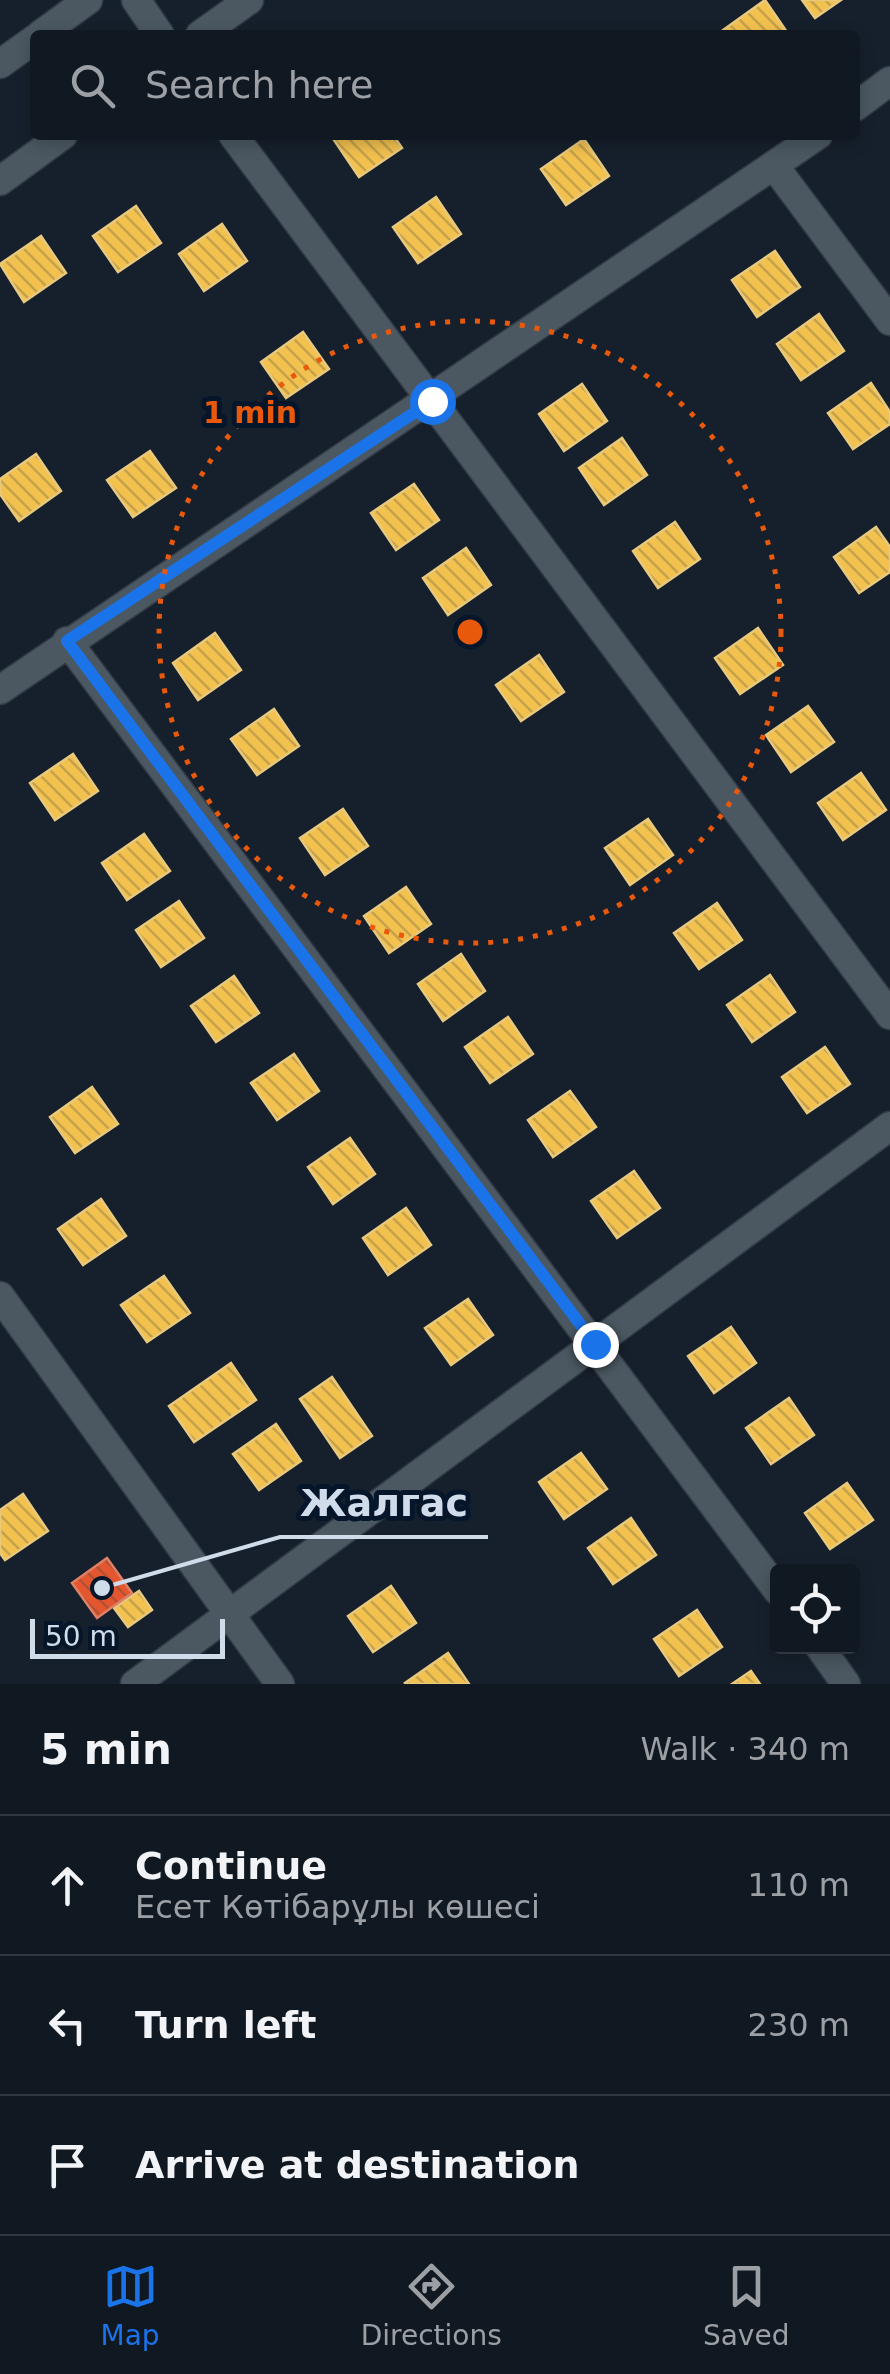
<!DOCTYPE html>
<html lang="en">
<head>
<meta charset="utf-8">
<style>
  body { margin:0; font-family:"DejaVu Sans",sans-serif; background:#1e252e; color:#f1f3f6 }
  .controls { position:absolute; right:30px; bottom:30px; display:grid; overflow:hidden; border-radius:10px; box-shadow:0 5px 15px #0003 }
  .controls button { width:90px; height:90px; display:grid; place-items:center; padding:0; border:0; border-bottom:2px solid #30373f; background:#101821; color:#f1f3f6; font:50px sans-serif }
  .scale { position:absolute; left:30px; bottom:25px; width:195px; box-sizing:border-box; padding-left:10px; border:5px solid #d0dcea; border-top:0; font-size:28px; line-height:35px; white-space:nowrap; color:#d0dcea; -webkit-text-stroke:8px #05162a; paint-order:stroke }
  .stop { position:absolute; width:30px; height:30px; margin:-22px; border:8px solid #1a73e8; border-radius:50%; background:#fff }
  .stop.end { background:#1a73e8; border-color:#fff; box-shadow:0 2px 10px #0008 }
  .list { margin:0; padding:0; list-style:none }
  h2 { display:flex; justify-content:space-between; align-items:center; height:130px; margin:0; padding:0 40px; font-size:42px }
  h2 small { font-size:32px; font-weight:400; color:#9ca0a5 }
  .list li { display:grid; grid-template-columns:65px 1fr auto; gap:30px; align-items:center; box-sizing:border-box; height:140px; padding:0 40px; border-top:2px solid #30373f }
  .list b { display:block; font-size:38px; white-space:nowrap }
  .list p { margin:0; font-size:32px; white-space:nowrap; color:#9ca0a5 }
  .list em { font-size:32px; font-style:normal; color:#9ca0a5 }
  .icon { flex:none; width:55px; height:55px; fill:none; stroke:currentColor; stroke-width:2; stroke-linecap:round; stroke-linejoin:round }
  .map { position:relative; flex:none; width:890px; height:1684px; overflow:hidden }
  .search { position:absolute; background:#101821; box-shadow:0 5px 15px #0003; left:30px; right:30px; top:30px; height:110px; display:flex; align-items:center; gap:25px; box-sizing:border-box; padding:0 35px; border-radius:10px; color:#9ca0a5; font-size:38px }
  .sheet { height:550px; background:#101821 }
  nav { display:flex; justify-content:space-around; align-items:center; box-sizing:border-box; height:140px; border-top:2px solid #30373f; background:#101821; font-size:28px; color:#9ca0a5 }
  nav a { display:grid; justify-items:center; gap:5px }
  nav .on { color:#1a73e8 }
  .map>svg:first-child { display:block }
</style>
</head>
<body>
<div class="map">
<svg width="890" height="1684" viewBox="0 0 890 1684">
  <defs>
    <pattern id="homes-back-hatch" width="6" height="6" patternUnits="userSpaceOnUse" patternTransform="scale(2.5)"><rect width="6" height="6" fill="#f2c14e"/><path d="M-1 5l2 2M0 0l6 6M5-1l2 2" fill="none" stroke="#c5a14c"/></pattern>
    <pattern id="shops-back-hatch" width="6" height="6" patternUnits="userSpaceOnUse" patternTransform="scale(2.5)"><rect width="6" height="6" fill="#e4572e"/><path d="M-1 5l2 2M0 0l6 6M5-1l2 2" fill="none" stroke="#b25135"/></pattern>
  </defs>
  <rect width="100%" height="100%" fill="#16202c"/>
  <path fill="url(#homes-back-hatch)" stroke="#e8c97d" stroke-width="2.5" d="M765,0l24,35h-63l-3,-5z
    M802,0h39l-26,18z
    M342,135h51l9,13 -43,29 -25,-37z
    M584,139l25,37 -43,29 -25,-36z
    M436,197l25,37 -43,29 -25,-36z
    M136,206l25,37 -43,29 -25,-36z
    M222,224l25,37 -43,30 -25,-37z
    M41,236l25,37 -42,29 -24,-38z
    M775,251l25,36 -43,30 -25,-37z
    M819,314l25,37 -43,29 -24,-36z
    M303,332l26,37 -43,29 -25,-36z
    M871,383l19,29v12l-37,25 -25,-36z
    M582,384l25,37 -43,30 -25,-37z
    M622,438l25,37 -43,30 -25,-37z
    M150,451l26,37 -43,29 -26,-37z
    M36,454l25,37 -42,30 -19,-27v-15z
    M414,484l25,36 -43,30 -25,-37z
    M675,522l25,37 -42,29 -25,-37z
    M876,527l14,20v25l-31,21 -25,-36z
    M466,548l25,37 -43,30 -25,-37z
    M758,628l25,37 -43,29 -25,-36z
    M215,633l26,37 -43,30 -25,-37z
    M539,655l25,37 -43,29 -25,-36z
    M808,706l26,36 -43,30 -25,-37z
    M274,709l25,37 -42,29 -26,-36z
    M73,754l25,37 -43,29 -25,-37z
    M861,773l25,37 -43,30 -25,-37z
    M343,809l25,37 -43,29 -25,-37z
    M648,819l25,36 -43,30 -25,-37z
    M144,834l26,37 -43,29 -25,-37z
    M406,887l25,37 -42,29 -25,-37z
    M179,901l25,37 -43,29 -25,-37z
    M717,903l25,37 -43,29 -25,-36z
    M461,954l24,37 -42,30 -25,-37z
    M770,975l25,37 -43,30 -25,-37z
    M234,976l25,37 -43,29 -25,-36z
    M508,1017l25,37 -43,29 -25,-36z
    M825,1047l25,37 -43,29 -25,-36z
    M294,1054l25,37 -42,29 -26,-37z
    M92,1087l26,37 -43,29 -25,-36z
    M570,1091l26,36 -43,30 -25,-37z
    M350,1138l25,36 -42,30 -25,-37z
    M634,1171l26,37 -43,30 -26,-37z
    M101,1199l25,37 -43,29 -25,-36z
    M406,1208l25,37 -43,30 -25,-37z
    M164,1276l26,37 -43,29 -26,-37z
    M468,1299l25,36 -42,30 -26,-37z
    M731,1327l25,36 -42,30 -26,-37z
    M231,1363l25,37 -62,42 -25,-36z
    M332,1377l40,59 -32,22 -40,-59z
    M789,1398l25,37 -43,29 -25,-36z
    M276,1424l25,37 -42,29 -26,-36z
    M581,1453l26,36 -43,30 -25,-37z
    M847,1483l26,37 -43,29 -25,-36z
    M23,1494l25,37 -43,29 -5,-7v-43z
    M631,1518l25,37 -43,29 -25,-36z
    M391,1586l25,37 -43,29 -25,-36z
    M139,1591l13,19 -24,17 -14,-19z
    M697,1610l25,37 -43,29 -25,-37z
    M448,1653l21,31h-63l-1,-1z
    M751,1671l9,13h-28z"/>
  <path fill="url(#shops-back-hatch)" stroke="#de7f66" stroke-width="2.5" d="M107,1558l25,35 -35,25 -25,-35z"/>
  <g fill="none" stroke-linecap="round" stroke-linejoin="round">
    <g stroke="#323a45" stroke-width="31">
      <path id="minor" d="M136,0l24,35
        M40,35l48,-35
        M200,35l49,-35
        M0,64l35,-25
        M855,107l35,-26
        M233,135l657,880
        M775,167l115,154
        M0,181l63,-46
        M67,641l711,950
        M0,690l818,-555
        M0,1296l280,388
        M819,1646l27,38
        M135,1684l755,-558"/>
    </g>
    <use href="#minor" stroke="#4b5861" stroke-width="28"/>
  </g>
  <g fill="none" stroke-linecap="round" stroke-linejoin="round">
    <path stroke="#1a73e8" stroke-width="12" d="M432,401l-365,240 528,703"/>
  </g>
  <circle fill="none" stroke="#e8590c" stroke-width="5" stroke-dasharray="5 10" cx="470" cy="632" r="311"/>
  <circle cx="470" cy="632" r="15" fill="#e8590c" stroke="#05162a" stroke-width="5"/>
  <g font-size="30" text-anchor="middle" font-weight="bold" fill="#e8590c" stroke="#05162a" stroke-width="10" stroke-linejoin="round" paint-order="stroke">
    <text x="250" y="423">1 min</text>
  </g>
  <path fill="none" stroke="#d0dcea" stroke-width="4" d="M102 1588L280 1537H488"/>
  <circle fill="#d0dcea" stroke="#05162a" stroke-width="4" cx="102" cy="1588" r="10"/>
  <g font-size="38" text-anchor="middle" font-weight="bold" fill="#d0dcea" stroke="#05162a" stroke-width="10" stroke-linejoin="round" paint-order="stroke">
    <text x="384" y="1516">Жалгас</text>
  </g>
</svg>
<div class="controls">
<button><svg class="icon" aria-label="locate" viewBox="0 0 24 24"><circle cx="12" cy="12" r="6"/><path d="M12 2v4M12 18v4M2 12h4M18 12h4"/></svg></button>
</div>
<div class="scale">50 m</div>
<div class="stop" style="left:432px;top:401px"></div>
<div class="stop end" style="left:595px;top:1344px"></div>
<div class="search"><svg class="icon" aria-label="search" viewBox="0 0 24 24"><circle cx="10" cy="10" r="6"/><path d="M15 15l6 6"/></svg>Search here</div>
</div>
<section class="sheet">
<h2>5 min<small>Walk · 340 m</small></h2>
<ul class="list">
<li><svg class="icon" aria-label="ahead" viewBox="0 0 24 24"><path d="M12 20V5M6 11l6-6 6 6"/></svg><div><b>Continue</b><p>Есет Көтібарұлы көшесі</p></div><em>110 m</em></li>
<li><svg class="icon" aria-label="left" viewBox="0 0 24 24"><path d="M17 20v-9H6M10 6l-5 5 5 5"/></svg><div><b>Turn left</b></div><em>230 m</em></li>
<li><svg class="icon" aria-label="arrive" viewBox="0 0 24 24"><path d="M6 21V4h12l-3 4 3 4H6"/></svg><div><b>Arrive at destination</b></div></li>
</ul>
</section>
<nav>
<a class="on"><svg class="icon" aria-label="map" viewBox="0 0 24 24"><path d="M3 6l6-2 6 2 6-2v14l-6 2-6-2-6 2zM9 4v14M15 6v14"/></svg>Map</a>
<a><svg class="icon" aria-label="directions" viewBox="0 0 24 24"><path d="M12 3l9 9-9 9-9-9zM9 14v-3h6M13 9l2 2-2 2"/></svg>Directions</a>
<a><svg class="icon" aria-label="saved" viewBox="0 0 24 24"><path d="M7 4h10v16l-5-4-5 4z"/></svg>Saved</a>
</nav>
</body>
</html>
